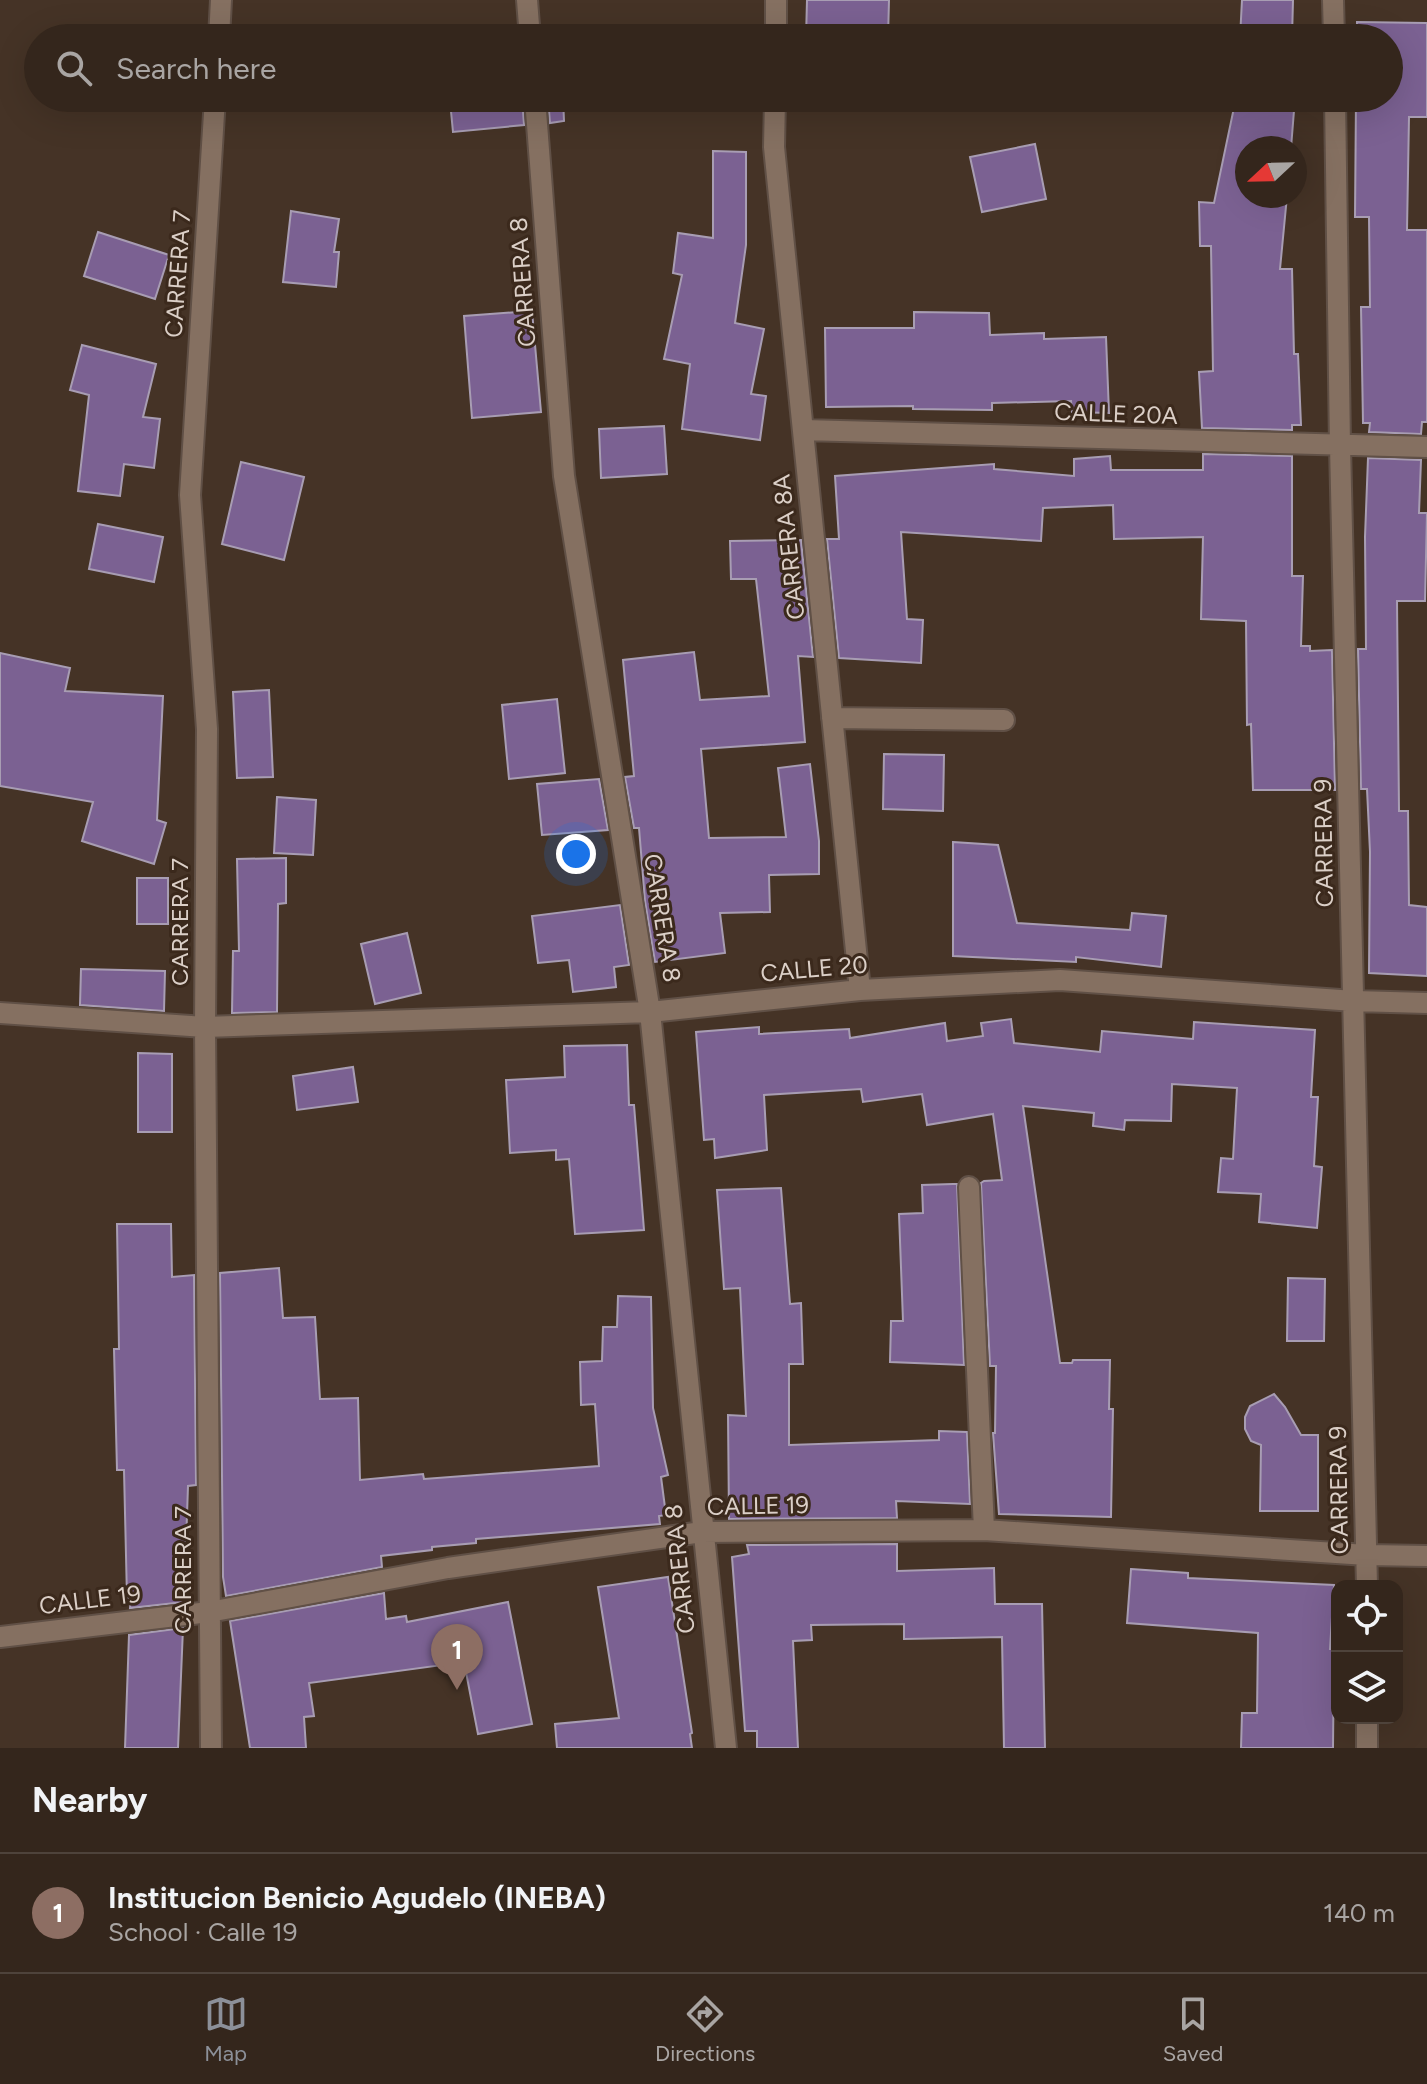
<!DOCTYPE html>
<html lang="en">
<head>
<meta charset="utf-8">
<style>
  body { margin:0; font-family:Figtree,sans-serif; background:#3f3229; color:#f1f3f6 }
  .controls { position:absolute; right:24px; bottom:24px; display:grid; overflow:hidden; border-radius:16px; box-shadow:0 8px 32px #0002 }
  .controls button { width:72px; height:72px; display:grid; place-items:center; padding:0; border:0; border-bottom:2px solid #4e433b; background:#34261c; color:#f1f3f6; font:40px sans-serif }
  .compass { position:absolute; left:1235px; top:136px; width:72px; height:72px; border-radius:50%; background:#34261c; box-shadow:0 8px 32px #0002; rotate:248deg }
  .you { position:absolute; left:576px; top:854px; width:28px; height:28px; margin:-20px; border:6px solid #fff; border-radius:50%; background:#1a73e8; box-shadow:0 0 0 12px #1a73e833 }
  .badge { display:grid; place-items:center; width:52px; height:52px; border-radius:50%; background:#8c9099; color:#fff; font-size:26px; font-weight:700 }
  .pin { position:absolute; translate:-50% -66px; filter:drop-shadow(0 2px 4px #0008) }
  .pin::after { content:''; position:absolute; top:42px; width:28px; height:24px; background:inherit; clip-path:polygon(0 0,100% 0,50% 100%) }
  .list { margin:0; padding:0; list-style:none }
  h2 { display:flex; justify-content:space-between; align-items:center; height:104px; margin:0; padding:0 32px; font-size:34px }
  h2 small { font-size:26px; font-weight:400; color:#a9a5a3 }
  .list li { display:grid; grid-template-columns:52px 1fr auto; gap:24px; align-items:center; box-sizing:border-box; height:120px; padding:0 32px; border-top:2px solid #4e433b }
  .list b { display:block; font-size:30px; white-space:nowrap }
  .list p { margin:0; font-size:26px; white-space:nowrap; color:#a9a5a3 }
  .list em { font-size:26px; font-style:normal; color:#a9a5a3 }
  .icon { flex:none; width:44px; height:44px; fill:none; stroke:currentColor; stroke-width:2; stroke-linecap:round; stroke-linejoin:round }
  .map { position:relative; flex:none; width:1427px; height:1748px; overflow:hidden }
  .search { position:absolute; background:#34261c; box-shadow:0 8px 32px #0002; left:24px; right:24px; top:24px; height:88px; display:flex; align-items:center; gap:20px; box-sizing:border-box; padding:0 28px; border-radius:44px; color:#a9a5a3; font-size:30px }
  .sheet { height:224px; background:#34261c }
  nav { display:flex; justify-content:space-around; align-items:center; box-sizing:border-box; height:112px; border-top:2px solid #4e433b; background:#34261c; font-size:22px; color:#a9a5a3 }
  nav a { display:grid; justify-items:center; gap:4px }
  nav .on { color:#8c9099 }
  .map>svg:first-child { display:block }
</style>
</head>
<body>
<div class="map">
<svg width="1427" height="1748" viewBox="0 0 1427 1748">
  <rect width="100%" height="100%" fill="#453326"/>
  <path fill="#7b6192" stroke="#a89db3" stroke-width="2" d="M807,0h82l-1,38h-82z
    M1242,0h51l-1,38h-52z
    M1357,22l70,1v94h-18l-2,113h20v192h-5l-1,12 -52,-2 1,-9h-7l-2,-116h9l-1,-90h-14l1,-119h33v-60h-32z
    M478,98h44l2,27 -71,7 -3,-31z
    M548,98h15l1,23 -14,2z
    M814,98h50l-1,12 -50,-4z
    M1236,98h59l-4,50h-44v48h40l-7,73h12l2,85h4l3,71h-9v5l-90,-2 -3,-56 14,-1 -2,-125h-11l-1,-44 15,1z
    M1035,144l11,55 -64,13 -12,-55z
    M713,151l33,1v93l-11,78 29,6 -13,65 15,2 -6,44 -78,-11 8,-65 -26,-5 18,-84 -9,-2 5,-40 35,5z
    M291,211l48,8 -5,33h5l-3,35 -53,-5z
    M98,232l71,23 -14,44 -71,-23z
    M532,311l9,101 -69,6 -8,-102z
    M914,312l75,1 1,22 54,-2v6l62,-2 3,76 -37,-1 -1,-11 -79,2v7l-79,-1v-3l-87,1 -1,-79h89z
    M82,345l74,19 -13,53 17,2 -6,49 -30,-4 -4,32 -42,-5 11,-96 -19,-5z
    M664,426l3,48 -66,4 -2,-49z
    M1203,454l89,2v120h11l-2,70h9v5l22,-1 3,140h-82l-2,-66 -4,1 -1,-104 -45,-2 2,-82 -89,2 -1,-34 -70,3 -2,33 -140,-9 6,87 16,1 -2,43 -82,-5 -12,-119h12l-4,-63 159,-12v5l80,7v-17l36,-3 1,14h92z
    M1368,458l53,2 -2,53h8l-2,88h-28l2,210h9l1,94 18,2v69l-58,-3 1,-121 -3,-63h-6l-3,-140h8l-1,-112z
    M241,462l63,15 -20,83 -62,-16z
    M98,524l65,13 -9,45 -65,-13z
    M801,540l12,117 -15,-1 7,86 -104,7 8,89 77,-1 -8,-69 32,-4 9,77v33l-50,1 1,37 -50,1 5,40 -70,9 -10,-61 -6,-73h-5l-9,-51 9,-1 -11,-116 71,-8 6,48 69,-4 -13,-117h-25l-1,-38z
    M0,653l70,15 -5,23 98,5 -6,124 9,3 -12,41 -72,-23 11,-39 -93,-16z
    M269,690l4,87 -36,1 -4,-86z
    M557,699l8,74 -56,6 -7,-74z
    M884,754l60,1 -1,56 -60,-2z
    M599,779l9,51 -66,5 -5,-51z
    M277,797l39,3 -3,55 -39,-2z
    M953,842l45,3 19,78 113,7 2,-17 34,3 -5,51 -85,-10v5l-123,-6z
    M286,858v45l-8,1 -1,108 -45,1 1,-62h6l-2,-92z
    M137,878h31v46h-31z
    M620,905l9,60 -15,2 2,20 -43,5 -4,-32 -31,3 -6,-47z
    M407,933l14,60 -46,11 -14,-60z
    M81,969l84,2 -1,40 -84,-6z
    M1011,1019l3,24 86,9 2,-21 91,8 1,-17 121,8 -4,67h7l-4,69 8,1 -5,61 -58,-6 2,-28 -43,-2 3,-34 12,1 4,-71 -65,-4 -1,37 -46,-1 -1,10 -31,-4 1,-13 -71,-7 37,257h12l1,-3h37l-1,49h4l-2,108 -112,-3 -6,-81h2l1,-67h-6l-9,-183 3,-2 18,-1 -9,-66 -66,11 -5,-31 -59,8 -2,-13 -97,6 3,55 -52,8 -1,-19 -10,1 -8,-108 63,-5v7l90,-5 1,9 95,-15 2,18 36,-5 -2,-13z
    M627,1045l2,60h5l10,125 -69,4 -6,-75 -13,1v-10l-46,3 -4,-73 59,-3 -1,-31z
    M138,1053l34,1v78h-34z
    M353,1067l5,35 -61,8 -4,-34z
    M953,1184h4l7,181 -74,-3 1,-41h12l-4,-107 24,-1 -1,-28z
    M781,1188l9,116 11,-1 2,61h-14v81l150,-5v-9l28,1 3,72 -74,-3 1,17 -168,1 -1,-104 18,1 -6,-128 -16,1 -7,-99z
    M117,1224h54l1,53 22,-2 2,210 -8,1 -4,116 -54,6 1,-10h-4l-3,-128h-7l-3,-121h5z
    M279,1268l4,50 32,-1 5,82 38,-1 2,82 63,-6 1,5 175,-13 -4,-62 -14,1 -1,-43 22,-1 1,-34h14l1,-31 33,1 2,111 15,67 -7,2 5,38 -7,1 1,8 -184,15v4l-44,4v3l-51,6 1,11 -156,29 -3,-19 -3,-304z
    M1288,1278l37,1 -1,62h-37z
    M1274,1394l11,13 16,28h17v76h-58l1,-66 -10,-4 -6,-12v-12l5,-11z
    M897,1544v27l97,-3 1,36h47l3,144h-41l-2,-111 -98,2v-15l-93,1 1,15 -19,1 5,107h-41v-17h-12l-13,-174 17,-3 -2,-9z
    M1131,1569l57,4v5l146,7 -4,64h4l-1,99h-92l1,-35h15l1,-80 -131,-10z
    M668,1577l24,156 -2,1 2,14h-135l-2,-24 64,-6 -21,-131z
    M384,1593l2,26 20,-3 1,6 101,-20 24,122 -54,10 -14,-72 -155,21 5,33 -10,1 2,31h-56l-20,-127z
    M183,1628l-5,120h-53l4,-113z"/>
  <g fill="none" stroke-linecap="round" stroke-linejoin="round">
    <g stroke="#605046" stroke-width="24">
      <path id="street" d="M527,0l3,38
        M1333,0l1,38
        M219,38l2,-38
        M776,38v-38
        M535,98l29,378 86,536 76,736
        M775,98l-1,49 86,843
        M1335,98l5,348 27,1140
        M803,430l624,17
        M832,718l172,2
        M0,1013l205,14 445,-15 210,-22 200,-10 294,21 73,2
        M969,1187l15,343
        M0,1637l209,-25 239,-44 254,-36 282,-2 383,25 60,1
        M1367,1718v30
        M211,1748l-6,-721 2,-298 -17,-234 25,-397"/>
    </g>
    <use href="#street" stroke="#857061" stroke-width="20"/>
  </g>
  <g text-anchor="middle" stroke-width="6" stroke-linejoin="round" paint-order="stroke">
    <g font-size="24" fill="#dbcfc7" stroke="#3b291c">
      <text transform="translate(178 274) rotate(-86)" y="8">CARRERA 7</text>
      <text transform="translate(523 282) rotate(-94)" y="8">CARRERA 8</text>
      <text transform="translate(1116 414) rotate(2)" y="8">CALLE 20A</text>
      <text transform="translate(789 547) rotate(-96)" y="8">CARRERA 8A</text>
      <text transform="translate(1324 843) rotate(-91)" y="8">CARRERA 9</text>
      <text transform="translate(662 918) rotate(81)" y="8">CARRERA 8</text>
      <text transform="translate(180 922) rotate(-90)" y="8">CARRERA 7</text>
      <text transform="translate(814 969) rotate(-5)" y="8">CALLE 20</text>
      <text transform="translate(1339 1490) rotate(-91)" y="8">CARRERA 9</text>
      <text transform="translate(758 1506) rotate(-1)" y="8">CALLE 19</text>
      <text transform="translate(680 1569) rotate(-96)" y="8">CARRERA 8</text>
      <text transform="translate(183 1570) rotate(-90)" y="8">CARRERA 7</text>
      <text transform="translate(90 1600) rotate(-7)" y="8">CALLE 19</text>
    </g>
  </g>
</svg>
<div class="controls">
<button><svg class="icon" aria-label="locate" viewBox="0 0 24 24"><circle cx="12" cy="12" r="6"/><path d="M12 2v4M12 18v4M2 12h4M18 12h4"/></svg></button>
<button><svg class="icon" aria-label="layers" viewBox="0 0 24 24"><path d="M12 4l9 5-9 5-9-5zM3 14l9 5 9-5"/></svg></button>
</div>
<svg class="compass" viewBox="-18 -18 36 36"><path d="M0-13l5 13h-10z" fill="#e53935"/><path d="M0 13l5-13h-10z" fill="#a9a5a3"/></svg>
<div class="you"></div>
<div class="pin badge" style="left:457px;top:1690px;background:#8d6e63">1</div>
<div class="search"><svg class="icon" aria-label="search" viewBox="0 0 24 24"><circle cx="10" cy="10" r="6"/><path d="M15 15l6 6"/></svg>Search here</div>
</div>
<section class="sheet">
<h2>Nearby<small></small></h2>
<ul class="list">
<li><span class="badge" style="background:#8d6e63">1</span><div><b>Institucion Benicio Agudelo (INEBA)</b><p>School · Calle 19</p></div><em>140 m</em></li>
</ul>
</section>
<nav>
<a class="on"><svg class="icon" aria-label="map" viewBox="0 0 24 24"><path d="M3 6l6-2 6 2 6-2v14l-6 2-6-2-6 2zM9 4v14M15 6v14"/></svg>Map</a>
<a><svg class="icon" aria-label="directions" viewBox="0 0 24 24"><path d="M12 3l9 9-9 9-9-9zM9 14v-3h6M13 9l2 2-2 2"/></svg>Directions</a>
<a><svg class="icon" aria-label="saved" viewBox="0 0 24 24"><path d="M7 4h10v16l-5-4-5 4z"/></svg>Saved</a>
</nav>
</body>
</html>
